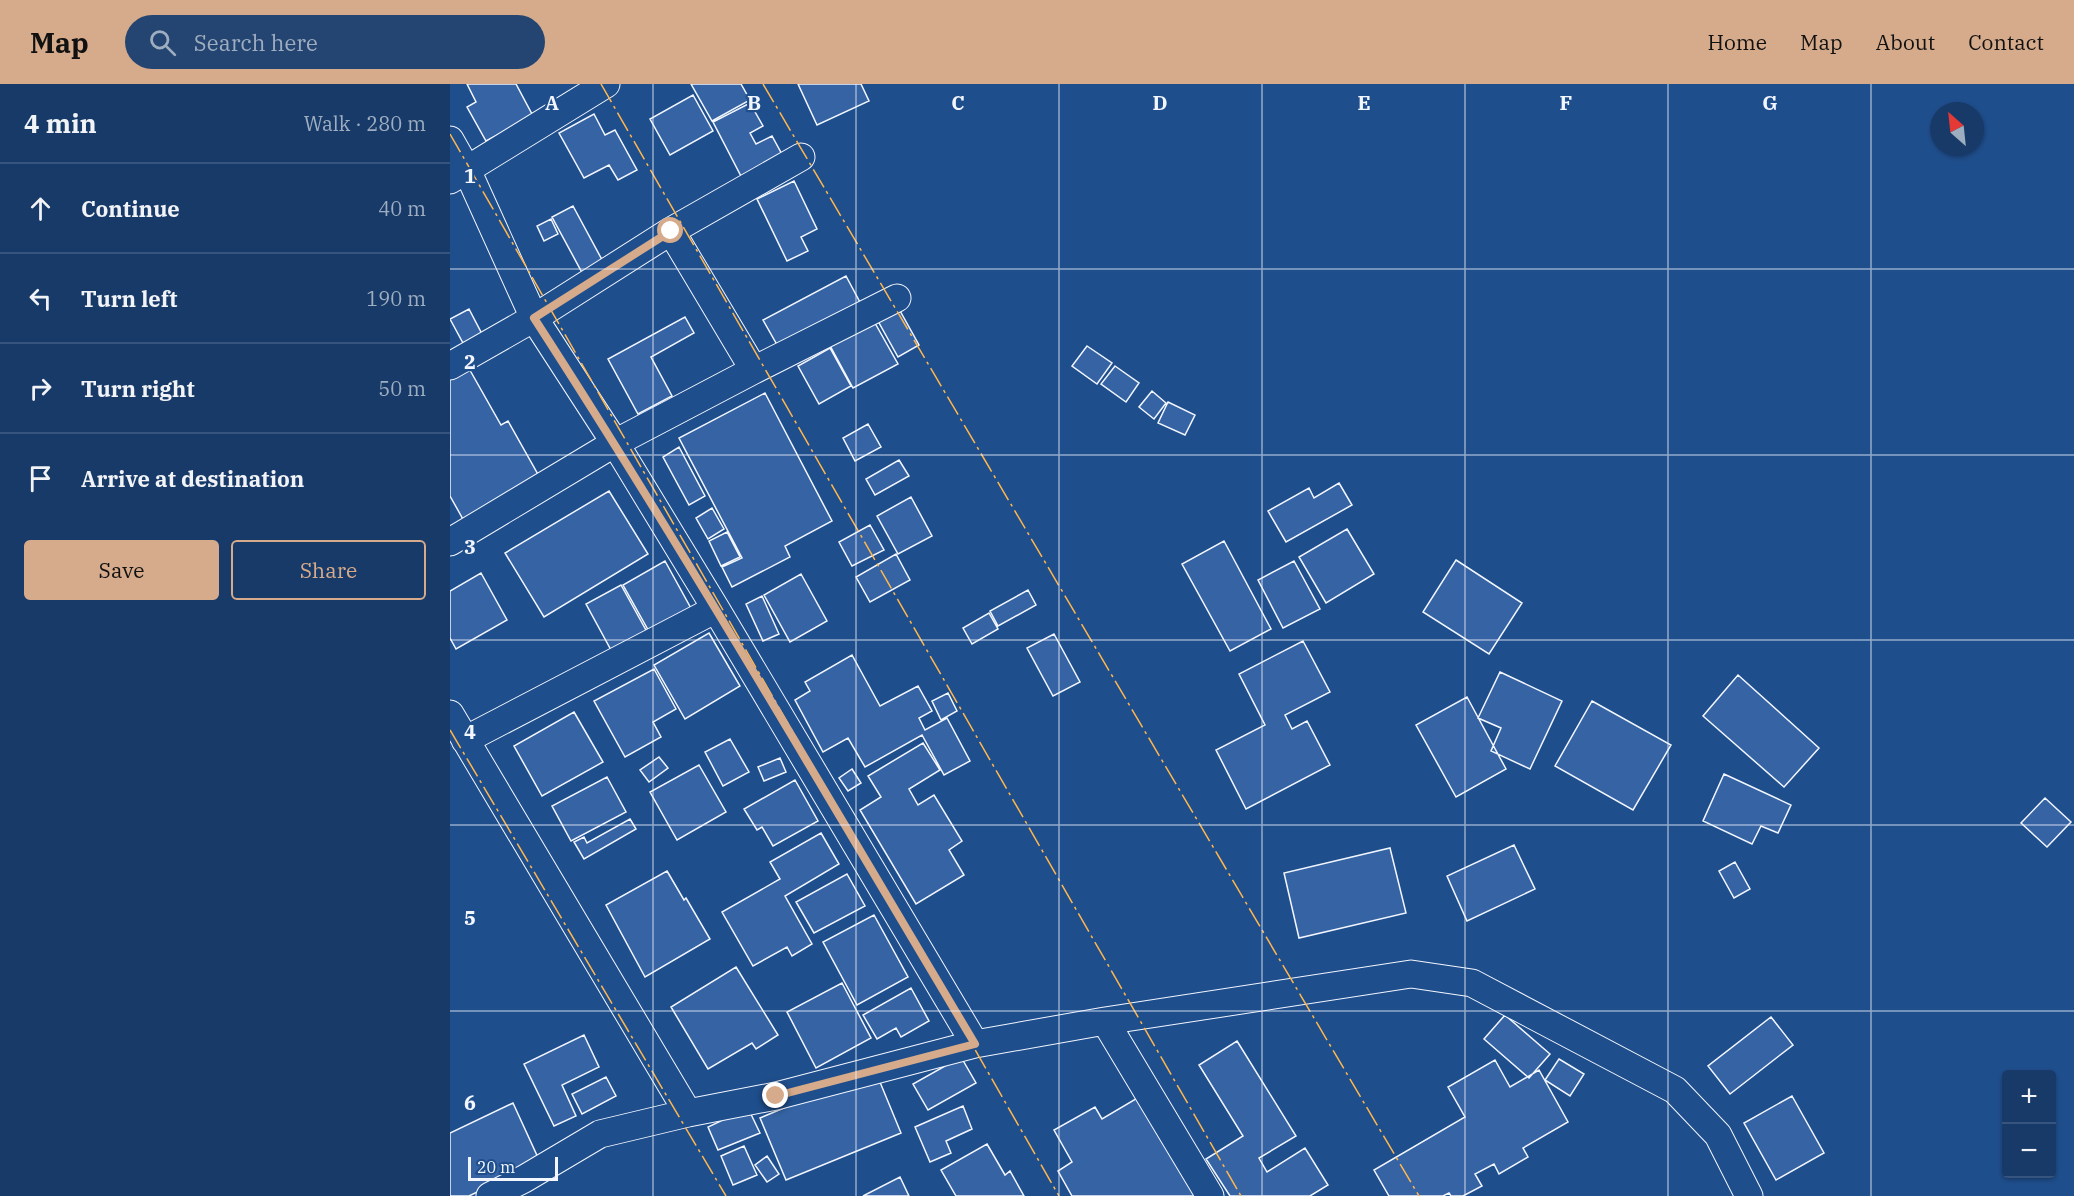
<!DOCTYPE html>
<html lang="en">
<head>
<meta charset="utf-8">
<style>
  body { margin:0; font-family:"IBM Plex Serif",serif; background:#244571; color:#f1f3f6 }
  .controls { position:absolute; right:18px; bottom:18px; display:grid; overflow:hidden; border-radius:6px; box-shadow:0 2px 4px #0004 }
  .controls button { width:54px; height:54px; display:grid; place-items:center; padding:0; border:0; border-bottom:2px solid #36547d; background:#173a69; color:#f1f3f6; font:30px sans-serif }
  .compass { position:absolute; left:1480px; top:18px; width:54px; height:54px; border-radius:50%; background:#173a69; box-shadow:0 2px 4px #0004; rotate:333deg }
  .scale { position:absolute; left:18px; bottom:15px; width:90px; box-sizing:border-box; padding-left:6px; border:3px solid #f2f6ff; border-top:0; font-size:16px; line-height:21px; white-space:nowrap; color:#f2f6ff; -webkit-text-stroke:4px #1f4e8c; paint-order:stroke }
  .stop { position:absolute; width:18px; height:18px; margin:-14px; border:4px solid #d6ab8b; border-radius:50%; background:#fff }
  .stop.end { background:#d6ab8b; border-color:#fff; box-shadow:0 2px 6px #0008 }
  .list { margin:0; padding:0; list-style:none }
  h2 { display:flex; justify-content:space-between; align-items:center; height:78px; margin:0; padding:0 24px; font-size:26px }
  h2 small { font-size:20px; font-weight:400; color:#9eadc0 }
  .list li { display:grid; grid-template-columns:39px 1fr auto; gap:18px; align-items:center; box-sizing:border-box; height:90px; padding:0 24px; border-top:2px solid #36547d }
  .list b { display:block; font-size:22px; white-space:nowrap }
  .list em { font-size:20px; font-style:normal; color:#9eadc0 }
  .actions { display:flex; gap:12px; padding:18px 24px }
  .actions a { flex:1; padding:14px 0; border:2px solid #d6ab8b; border-radius:6px; text-align:center; font-size:21px; color:#d6ab8b }
  .actions .main { background:#d6ab8b; color:#111 }
  .icon { flex:none; width:33px; height:33px; fill:none; stroke:currentColor; stroke-width:2; stroke-linecap:round; stroke-linejoin:round }
  .map { position:relative; flex:none; width:1624px; height:1112px; overflow:hidden }
  header { display:flex; align-items:center; gap:36px; box-sizing:border-box; height:84px; padding:0 30px; background:#d6ab8b; color:#111 }
  header strong { font-size:28px }
  nav { display:flex; gap:33px; margin-inline-start:auto; font-size:21px }
  .search { width:420px; height:54px; background:#244571; display:flex; align-items:center; gap:15px; box-sizing:border-box; padding:0 21px; border-radius:33px; color:#9eadc0; font-size:22px }
  main { display:flex }
  aside { flex:1; background:#173a69 }
  .map>svg:first-child { display:block }
</style>
</head>
<body>
<header>
<strong>Map</strong>
<div class="search"><svg class="icon" aria-label="search" viewBox="0 0 24 24"><circle cx="10" cy="10" r="6"/><path d="M15 15l6 6"/></svg>Search here</div>
<nav><a>Home</a><a>Map</a><a>About</a><a>Contact</a></nav>
</header>
<main>
<aside>
<h2>4 min<small>Walk · 280 m</small></h2>
<ul class="list">
<li><svg class="icon" aria-label="ahead" viewBox="0 0 24 24"><path d="M12 20V5M6 11l6-6 6 6"/></svg><div><b>Continue</b></div><em>40 m</em></li>
<li><svg class="icon" aria-label="left" viewBox="0 0 24 24"><path d="M17 20v-9H6M10 6l-5 5 5 5"/></svg><div><b>Turn left</b></div><em>190 m</em></li>
<li><svg class="icon" aria-label="right" viewBox="0 0 24 24"><path d="M7 20v-9h11M14 6l5 5-5 5"/></svg><div><b>Turn right</b></div><em>50 m</em></li>
<li><svg class="icon" aria-label="arrive" viewBox="0 0 24 24"><path d="M6 21V4h12l-3 4 3 4H6"/></svg><div><b>Arrive at destination</b></div></li>
</ul>
<div class="actions"><a class="main">Save</a><a>Share</a></div>
</aside>
<div class="map">
<svg width="1624" height="1112" viewBox="0 0 1624 1112">
  <rect width="100%" height="100%" fill="#1f4e8c"/>
  <path fill="#3563a3" stroke="#f2f6ff" stroke-width="1.5" d="M17,0h49l17,32 -47,25 -19,-34 9,-5z
    M241,0h50l9,16 -38,21z
    M348,0h63l8,17 -52,24z
    M243,11l20,36 -43,24 -20,-36z
    M300,19l13,23 -13,7 6,11 16,-8 12,22 -41,22 -30,-58z
    M144,30l11,21 10,-5 22,40 -19,10 -9,-15 -25,13 -25,-45z
    M344,97l23,48 -16,8 7,14 -21,10 -30,-62z
    M123,122l34,63 -21,11 -34,-63z
    M101,135l7,15 -14,7 -7,-15z
    M396,192l16,30 -82,44 -17,-30z
    M444,216l25,45 -21,12 -25,-45z
    M19,225l13,25 -19,9 -13,-24z
    M421,232l27,48 -45,24 -26,-48z
    M235,233l9,16 -43,24 21,39 -34,18 -30,-55z
    M637,262l25,17 -15,21 -25,-18z
    M380,264l21,38 -32,18 -21,-38z
    M17,281l34,60 7,-4 32,57 -76,43 -14,-25v-121z
    M665,282l24,17 -13,19 -25,-18z
    M702,307l14,12 -12,16 -15,-12z
    M315,309l67,128 -47,25 5,11 -58,30 -10,-20 20,-9 -63,-120z
    M718,318l27,13 -10,20 -27,-12z
    M418,340l13,23 -26,14 -12,-23z
    M229,363l26,49 -16,9 -26,-48z
    M449,376l10,16 -34,19 -9,-16z
    M889,399l13,22 -66,37 -18,-31 41,-23 5,10z
    M159,407l39,63 -104,63 -39,-64z
    M461,413l21,39 -34,18 -21,-38z
    M262,424l12,21 -16,10 -12,-21z
    M420,441l14,25 -32,16 -13,-24z
    M897,445l27,45 -48,29 -27,-46z
    M277,448l13,25 -19,9 -12,-25z
    M774,457l47,88 -41,22 -48,-87z
    M446,470l14,26 -40,22 -14,-25z
    M1006,476l66,43 -33,51 -66,-42z
    M215,477l28,51 -42,23 -28,-50z
    M844,477l26,48 -37,19 -25,-48z
    M31,489l26,47 -51,29 -6,-11v-47z
    M351,490l26,47 -37,21 -26,-47z
    M171,501l31,56 -35,20 -31,-57z
    M578,506l8,15 -38,21 -8,-15z
    M312,512l17,38 -16,7 -17,-37z
    M539,529l9,16 -26,15 -9,-16z
    M259,549l31,53 -55,33 -31,-54z
    M604,550l26,48 -27,14 -26,-48z
    M853,557l27,51 -45,23 7,14 15,-8 23,44 -84,44 -30,-59 49,-25 -26,-51z
    M402,571l28,51 38,-20 14,25 -13,7 6,12 22,-12 23,43 -26,14 -22,-40 -57,32 -17,-29 -25,14 -28,-52 15,-9 -5,-9z
    M204,585l22,40 -23,13 8,15 -36,20 -31,-56z
    M1050,588l62,29 -32,68 -39,-18 10,-23 -23,-10z
    M1288,591l81,73 -35,39 -81,-71z
    M498,609l9,18 -16,9 -9,-19z
    M1017,613l39,72 -50,28 -40,-72z
    M1142,617l79,44 -38,65 -78,-44z
    M124,628l29,50 -61,34 -28,-50z
    M280,655l19,33 -26,14 -18,-34z
    M473,659l17,27 -31,19 9,16 16,-10 28,46 -13,9 15,25 -48,29 -56,-94 21,-13 -13,-21z
    M209,673l9,11 -19,14 -9,-12z
    M330,674l6,14 -22,9 -6,-14z
    M249,681l27,47 -49,28 -27,-48z
    M402,685l9,14 -13,8 -9,-13z
    M1274,690l67,31 -13,28 -17,-7 -9,18 -49,-23z
    M157,693l19,35 -55,29 -19,-35z
    M345,696l23,41 -45,25 -11,-19 -5,3 -13,-21z
    M1595,714l26,24 -24,25 -26,-24z
    M180,735l6,10 -52,30 -10,-17 10,-5 3,6z
    M371,749l18,31 -54,32 27,48 -20,12 -5,-9 -34,19 -31,-54 58,-33 -10,-17z
    M1064,761l21,44 -68,32 -20,-45z
    M940,764l16,65 -107,25 -15,-65z
    M1285,778l15,27 -16,9 -15,-27z
    M217,787l17,29 2,-2 24,41 -65,38 -39,-72z
    M397,790l18,32 -51,27 -18,-31z
    M424,831l34,62 -51,28 -34,-63z
    M286,883l42,68 -22,14 -4,-6 -44,26 -37,-62z
    M392,899l29,55 -55,30 -29,-56z
    M461,904l18,33 -28,16 -5,-9 -19,11 -14,-24z
    M1055,931l45,39 -21,24 -45,-39z
    M1321,933l22,28 -63,49 -22,-28z
    M134,951l15,32 -37,18 14,31 -22,10 -30,-62z
    M787,957l59,95 -37,22 8,14 38,-24 23,37 -18,11h-80l-24,-37 37,-23 -44,-71z
    M511,973l15,26 -48,27 -15,-26z
    M1109,975l25,15 -14,22 -25,-16z
    M1045,976l15,27 29,-17 29,52 -45,26 5,9 -29,17 -5,-10 -19,10 7,12 -19,10h-12l-2,-3 -6,3h-54l-15,-26 91,-53 -17,-30z
    M425,986l26,63 -115,47 -26,-62z
    M156,993l10,19 -34,18 -10,-20z
    M1342,1012l32,57 -48,27 -32,-57z
    M689,1013l57,99h-124l-14,-25 14,-9 -18,-32 41,-23 7,12z
    M63,1019l27,59 -71,34h-19v-63z
    M513,1022l9,23 -26,12 5,12 -21,9 -15,-35z
    M298,1024l12,25 -42,17 -10,-23z
    M537,1060l18,31 5,-4 14,25h-68l-15,-26z
    M294,1062l13,29 -24,10 -12,-29z
    M317,1072l12,18 -12,8 -12,-17z
    M450,1093l9,19h-46z"/>
  <g fill="none" stroke-linecap="round" stroke-linejoin="round">
    <g stroke="#f2f6ff" stroke-width="29">
      <path id="street" d="M0,56l17,30 67,148 81,125 101,166 259,435
        M0,96l156,-96
        M0,282l84,-48 137,-87 130,-74
        M304,286l143,-72
        M0,458l165,-99 139,-73 -83,-139
        M0,630l238,399
        M15,656l251,-131
        M655,937l105,175
        M40,1112l34,-17 76,-45 88,-21 88,-17 199,-52 130,-23 306,-47 61,9 203,107 43,45 31,61"/>
    </g>
    <use href="#street" stroke="#1f4e8c" stroke-width="27"/>
    <path stroke="#ffb74d" stroke-width="1.5" stroke-dasharray="21 4.5 3 4.5" stroke-linecap="butt" d="M151,0l640,1112
      M313,0l656,1112
      M0,50l609,1062
      M0,646l276,466"/>
  </g>
  <g fill="none" stroke-linecap="round" stroke-linejoin="round">
    <path stroke="#d6ab8b" stroke-width="8" d="M221,147l-137,87c154,238 296,483 441,726l-199,52"/>
  </g>
  <path fill="none" stroke="#f2f6ff" stroke-width="1.5" stroke-opacity="0.55" d="M203,0v1112M406,0v1112M609,0v1112M812,0v1112M1015,0v1112M1218,0v1112M1421,0v1112M0,185h1624M0,371h1624M0,556h1624M0,741h1624M0,927h1624"/>
  <g font-size="20" text-anchor="middle" font-weight="bold" fill="#f2f6ff" stroke="#1f4e8c" stroke-width="4.5" stroke-linejoin="round" paint-order="stroke">
    <text x="102" y="26">A</text>
    <text x="304" y="26">B</text>
    <text x="508" y="26">C</text>
    <text x="710" y="26">D</text>
    <text x="914" y="26">E</text>
    <text x="1116" y="26">F</text>
    <text x="1320" y="26">G</text>
    <text x="20" y="99">1</text>
    <text x="20" y="285">2</text>
    <text x="20" y="470">3</text>
    <text x="20" y="655">4</text>
    <text x="20" y="841">5</text>
    <text x="20" y="1026">6</text>
  </g>
</svg>
<div class="controls">
<button>+</button>
<button>−</button>
</div>
<svg class="compass" viewBox="-18 -18 36 36"><path d="M0-13l5 13h-10z" fill="#e53935"/><path d="M0 13l5-13h-10z" fill="#9eadc0"/></svg>
<div class="scale">20 m</div>
<div class="stop" style="left:221px;top:147px"></div>
<div class="stop end" style="left:326px;top:1012px"></div>
</div>
</main>
</body>
</html>
